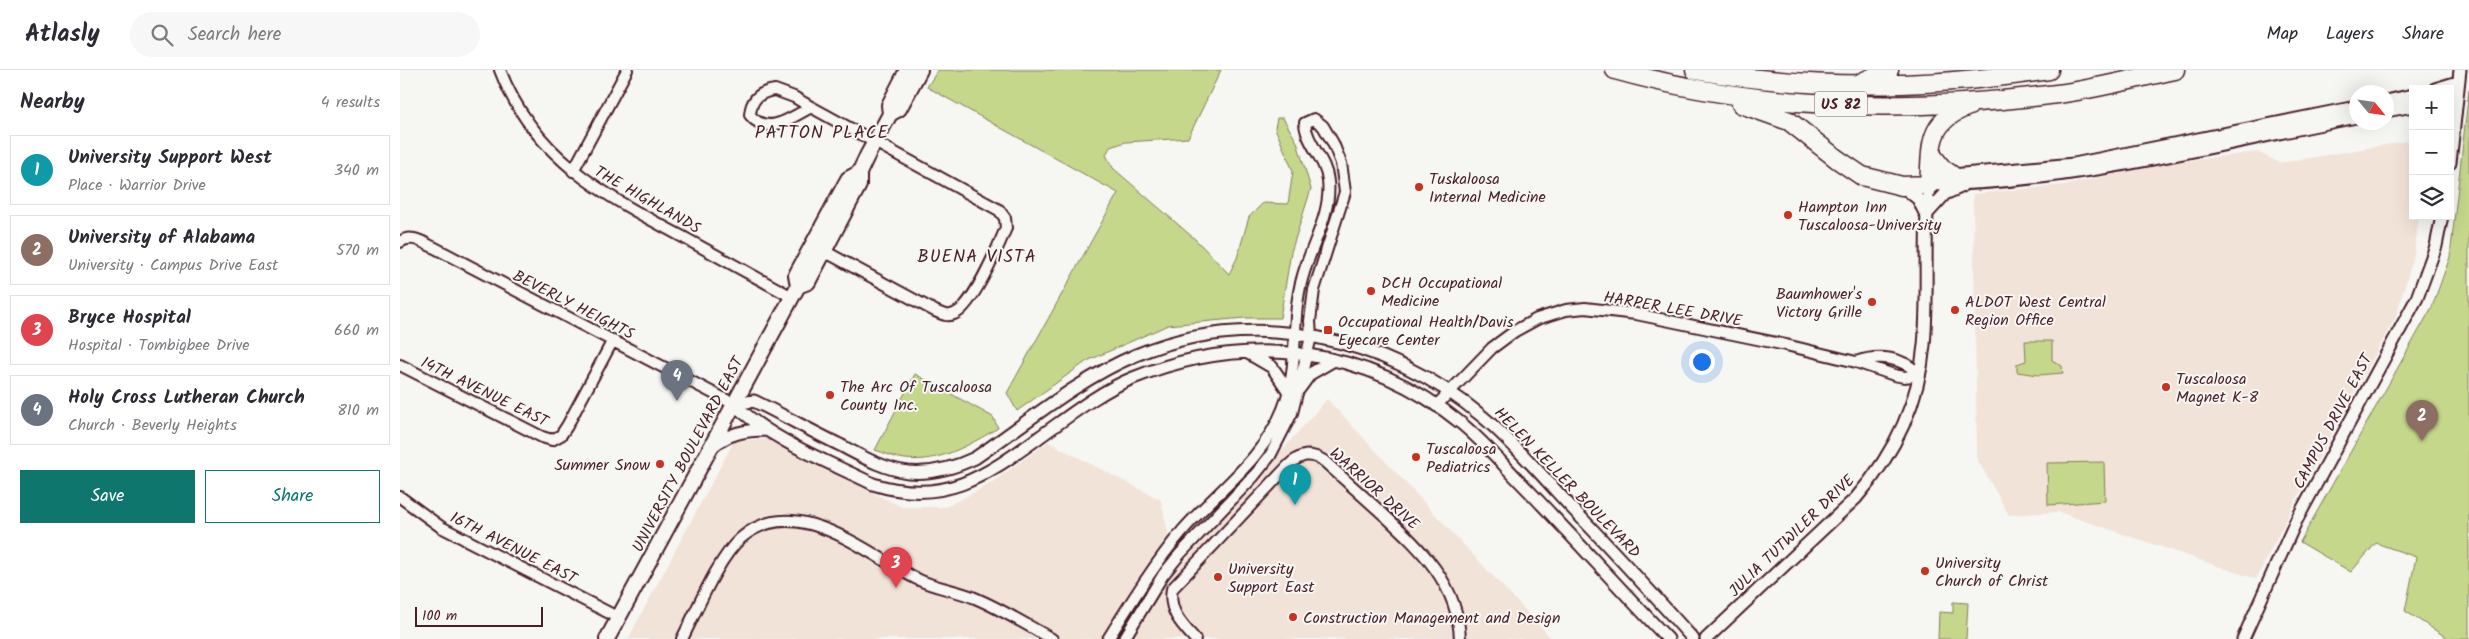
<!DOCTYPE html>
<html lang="en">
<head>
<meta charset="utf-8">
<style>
  body { margin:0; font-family:Kalam,sans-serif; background:#f7f7f7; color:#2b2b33 }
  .controls { position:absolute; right:15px; top:15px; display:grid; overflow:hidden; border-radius:0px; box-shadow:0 5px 20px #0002 }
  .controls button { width:45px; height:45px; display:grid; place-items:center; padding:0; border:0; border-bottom:1px solid #e1e1e2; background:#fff; color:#2b2b33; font:25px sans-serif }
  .compass { position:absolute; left:1949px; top:15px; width:45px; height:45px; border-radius:50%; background:#fff; box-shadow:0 5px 20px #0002; rotate:119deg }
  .scale { position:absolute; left:15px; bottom:12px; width:128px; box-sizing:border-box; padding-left:5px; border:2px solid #4a1f2b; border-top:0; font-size:14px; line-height:18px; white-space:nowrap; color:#4a1f2b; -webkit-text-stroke:4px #f6f6f2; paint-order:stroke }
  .you { position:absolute; left:1301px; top:291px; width:18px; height:18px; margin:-12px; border:4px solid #fff; border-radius:50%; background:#1a73e8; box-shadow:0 0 0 8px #1a73e833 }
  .badge { display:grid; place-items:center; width:32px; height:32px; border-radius:50%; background:#0f766e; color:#fff; font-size:16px; font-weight:700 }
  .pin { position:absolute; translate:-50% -41px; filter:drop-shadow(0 1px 2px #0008) }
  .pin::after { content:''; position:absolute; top:26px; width:18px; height:15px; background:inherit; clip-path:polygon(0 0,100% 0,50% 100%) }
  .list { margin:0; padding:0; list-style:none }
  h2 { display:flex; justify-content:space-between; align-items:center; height:65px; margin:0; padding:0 20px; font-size:21px }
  h2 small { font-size:16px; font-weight:400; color:#7c7c81 }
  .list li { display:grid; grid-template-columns:32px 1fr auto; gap:15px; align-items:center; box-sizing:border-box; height:70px; margin:0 10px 10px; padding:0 10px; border:1px solid #e1e1e2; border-radius:0px }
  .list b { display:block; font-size:19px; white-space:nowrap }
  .list p { margin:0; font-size:16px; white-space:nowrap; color:#7c7c81 }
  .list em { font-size:16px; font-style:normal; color:#7c7c81 }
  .actions { display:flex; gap:10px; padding:15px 20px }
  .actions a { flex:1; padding:11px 0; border:1px solid #0f766e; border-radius:0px; text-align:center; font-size:18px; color:#0f766e }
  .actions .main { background:#0f766e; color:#fff }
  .icon { flex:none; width:28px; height:28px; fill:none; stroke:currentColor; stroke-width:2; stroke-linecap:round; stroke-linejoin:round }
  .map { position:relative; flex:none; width:2069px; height:569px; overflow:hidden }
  header { display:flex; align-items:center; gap:30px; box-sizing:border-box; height:70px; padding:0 25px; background:#fff; border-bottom:1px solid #e1e1e2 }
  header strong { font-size:24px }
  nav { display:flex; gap:28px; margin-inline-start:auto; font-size:18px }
  .search { width:350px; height:45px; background:#f7f7f7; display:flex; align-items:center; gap:12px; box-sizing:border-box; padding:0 18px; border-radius:28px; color:#7c7c81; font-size:19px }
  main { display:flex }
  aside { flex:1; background:#fff }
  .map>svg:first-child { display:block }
</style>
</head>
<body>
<header>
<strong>Atlasly</strong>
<div class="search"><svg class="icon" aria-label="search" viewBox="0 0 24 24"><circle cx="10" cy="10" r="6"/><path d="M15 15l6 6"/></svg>Search here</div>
<nav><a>Map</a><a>Layers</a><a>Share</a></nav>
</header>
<main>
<aside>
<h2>Nearby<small>4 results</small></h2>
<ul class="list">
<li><span class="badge" style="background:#0f9aa8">1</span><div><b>University Support West</b><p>Place · Warrior Drive</p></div><em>340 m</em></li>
<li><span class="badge" style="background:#8d6e63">2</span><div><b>University of Alabama</b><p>University · Campus Drive East</p></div><em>570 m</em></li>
<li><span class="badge" style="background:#e0444e">3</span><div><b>Bryce Hospital</b><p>Hospital · Tombigbee Drive</p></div><em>660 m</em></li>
<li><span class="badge" style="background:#6b7280">4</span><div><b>Holy Cross Lutheran Church</b><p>Church · Beverly Heights</p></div><em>810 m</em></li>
</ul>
<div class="actions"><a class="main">Save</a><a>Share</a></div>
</aside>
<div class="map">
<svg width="2069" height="569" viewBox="0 0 2069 569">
  <rect width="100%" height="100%" fill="#f6f6f2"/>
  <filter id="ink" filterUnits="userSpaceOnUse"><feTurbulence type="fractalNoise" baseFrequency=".02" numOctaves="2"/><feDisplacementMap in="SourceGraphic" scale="10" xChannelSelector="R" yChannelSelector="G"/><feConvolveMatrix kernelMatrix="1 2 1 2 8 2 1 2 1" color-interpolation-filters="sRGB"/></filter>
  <g filter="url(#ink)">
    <path fill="#f2e3d8" d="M2008,71l5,8v67h6l-5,39 -18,61 -97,178 -43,85 -198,-67 -49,3 -32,-56 -4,-265 92,-9 96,-21 96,-12 23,11z
      M927,329l225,240h-423l38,-58z
      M366,369l136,68h44l42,-22 60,-43 113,58 8,38 -65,101h-476l106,-198z"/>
    <path fill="#c4d78b" stroke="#877b5b" d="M538,0h283l-33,68 -62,4 -16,5 -4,8 7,13 83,72 33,34 8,-16 12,-41 14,-14 25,1 5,-33 -18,-43 2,-10h6l14,24 14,47 -20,63 -11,66h-36l-76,7 -81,36 -70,50 -10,-18 111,-200 -191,-106z
      M2069,20v549h-20l-44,-28 11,-54 -40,-14 -25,29 -51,-30 132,-235 18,-50z
      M1625,271h27v19l10,6 1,7 -24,2 -22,-3v-8l9,-3z
      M515,304l78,43 5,11c-29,17 -58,35 -93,31 -10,-1 -20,-6 -30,-9z
      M1704,392l1,39 -57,4 -1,-42z
      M1553,532l15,1 -2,36h-28l1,-27 14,1z"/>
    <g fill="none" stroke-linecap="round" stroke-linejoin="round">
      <g stroke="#4a1f2b" stroke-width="14">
        <path id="minor" d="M100,0c33,87 104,125 181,166 37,20 74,41 111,61
          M375,20l19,7 17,10c-19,10 -44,30 -61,8 1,-16 9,-23 25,-25z
          M411,37l188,103 6,8 1,10c-8,19 -34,80 -52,86 -7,3 -12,0 -19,-3l-111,-60
          M173,101l54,-101
          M0,172c11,-8 22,0 33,5l301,157
          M1456,292c23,-8 47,-5 64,13
          M0,295l142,72 10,3 9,-5 6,-9 46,-86
          M1036,336l56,-58 23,-17 22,-12 29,-9 19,-2 51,6 150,31 70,17 38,13 10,2 16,-2
          M0,427l41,30 178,91
          M282,569c15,-29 36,-81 59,-101 55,-48 127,17 176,41 18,9 39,11 58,19 26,11 52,27 77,41
          M708,569c23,-37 47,-76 75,-109 35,-40 80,-70 100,-121 17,-42 7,-87 19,-130 8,-32 30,-65 26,-98 -2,-22 -22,-38 -23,-58l9,-4 9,7 10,17 8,20 4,29 -31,98 -4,31 1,16 -19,76 -22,43 -16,20 -74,78 -17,21 -39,64
          M795,569c-14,-15 -27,-29 -23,-50l116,-123c12,-12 22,-14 36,-5 20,18 40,36 60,54 38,35 74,69 76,124"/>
      </g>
      <g stroke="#4a1f2b" stroke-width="15">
        <path id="tertiary" d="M2035,19l23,-7
          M1986,31l27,-6
          M1986,41l27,-5
          M2050,93l10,-93
          M1529,115l6,-7 17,-3 122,-11 282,-57
          M1529,115c145,-2 286,-40 427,-68
          M1502,116l16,13 8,16
          M1526,145l19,-21 16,-7
          M848,283l24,14 17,25
          M899,319l11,-15 24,-14
          M334,334l20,-3c29,14 57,30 86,44 21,11 43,24 68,27 23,2 46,-4 67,-14 53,-36 102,-78 161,-103 118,-49 252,-18 347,62 32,27 60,60 89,91 41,43 81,86 121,131
          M334,334c38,37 93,57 139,80 74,23 115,-10 172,-51 28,-20 56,-42 88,-55 113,-46 234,-32 329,46 24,20 45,45 67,67 47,49 92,99 139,148
          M312,377c17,-14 33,-17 54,-17
          M1306,569l150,-141c38,-44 63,-96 68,-153 5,-53 -1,-107 5,-160
          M1843,569l53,-118 121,-223 19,-52 6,-30"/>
      </g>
      <g stroke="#4a1f2b" stroke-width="18">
        <path id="secondary" d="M490,44l-1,-9 18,-35
          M398,216l10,-4 51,-97v-12l9,-19 22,-40 9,-5 21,-39
          M207,569l191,-353 -2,-11 52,-96 11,-6"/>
      </g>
      <g stroke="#4a1f2b" stroke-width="21">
        <path id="motorway" d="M1215,0c143,40 295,43 442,24 39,-5 79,-16 118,-24
          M1295,0c118,21 237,18 354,0
          M1462,12l27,-12
          M1341,34l48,17 48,38 25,17 40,10 27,-1c3,-39 -3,-63 40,-79
          M1531,84l11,14 10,7"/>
      </g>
      <use href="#minor" stroke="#f6f6f2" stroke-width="10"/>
      <use href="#tertiary" stroke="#f6f6f2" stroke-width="11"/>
      <use href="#secondary" stroke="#f6f6f2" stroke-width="14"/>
      <use href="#motorway" stroke="#f6f6f2" stroke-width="18"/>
    </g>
  </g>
  <g fill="#c8321e" stroke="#f6f6f2" stroke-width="2">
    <circle cx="1019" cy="117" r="5"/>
    <circle cx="1388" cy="145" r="5"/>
    <circle cx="971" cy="221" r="5"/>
    <circle cx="1472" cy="232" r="5"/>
    <circle cx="1555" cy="240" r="5"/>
    <rect x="923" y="255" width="10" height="10" rx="2.5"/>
    <circle cx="1766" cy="317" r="5"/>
    <circle cx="430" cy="325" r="5"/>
    <circle cx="1016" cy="387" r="5"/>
    <circle cx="260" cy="394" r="5"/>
    <circle cx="1525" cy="501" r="5"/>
    <circle cx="818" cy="507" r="5"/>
    <circle cx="893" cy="547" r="5"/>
  </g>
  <g text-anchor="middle" stroke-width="4" stroke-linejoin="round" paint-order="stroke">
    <rect fill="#f6f6f2" stroke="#7e6067" stroke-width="1" x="1415" y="21.5" width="52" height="25" rx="4"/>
    <g font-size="15" font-weight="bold" fill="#4a1f2b">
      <text x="1441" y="39">US 82</text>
    </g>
    <g font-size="16" fill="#4a1f2b" stroke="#f6f6f2" text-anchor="start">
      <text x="1029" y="114">Tuskaloosa<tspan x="1029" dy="18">Internal Medicine</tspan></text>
      <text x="1398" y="142">Hampton Inn<tspan x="1398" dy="18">Tuscaloosa-University</tspan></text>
      <text x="981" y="218">DCH Occupational<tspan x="981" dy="18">Medicine</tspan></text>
      <text x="1462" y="229" text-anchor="end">Baumhower's<tspan x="1462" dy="18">Victory Grille</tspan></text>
      <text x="1565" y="237">ALDOT West Central<tspan x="1565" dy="18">Region Office</tspan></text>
      <text x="938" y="257">Occupational Health/Davis<tspan x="938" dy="18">Eyecare Center</tspan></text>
      <text x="1776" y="314">Tuscaloosa<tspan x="1776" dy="18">Magnet K-8</tspan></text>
      <text x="440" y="322">The Arc Of Tuscaloosa<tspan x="440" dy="18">County Inc.</tspan></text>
      <text x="1026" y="384">Tuscaloosa<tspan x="1026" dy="18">Pediatrics</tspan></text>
      <text x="250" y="400" text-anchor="end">Summer Snow</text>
      <text x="1535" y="498">University<tspan x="1535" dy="18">Church of Christ</tspan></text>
      <text x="828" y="504">University<tspan x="828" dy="18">Support East</tspan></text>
      <text x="903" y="553">Construction Management and Design</text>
    </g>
    <g font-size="16" fill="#4a1f2b" stroke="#f6f6f2">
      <text transform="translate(248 129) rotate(30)" y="6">THE HIGHLANDS</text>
      <text transform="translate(174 234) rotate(27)" y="6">BEVERLY HEIGHTS</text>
      <text transform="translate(1273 238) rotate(10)" y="6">HARPER LEE DRIVE</text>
      <text transform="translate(85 321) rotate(26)" y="6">14TH AVENUE EAST</text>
      <text transform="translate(1932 351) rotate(-62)" y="6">CAMPUS DRIVE EAST</text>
      <text transform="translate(287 384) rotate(-62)" y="6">UNIVERSITY BOULEVARD EAST</text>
      <text transform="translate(1168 412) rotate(46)" y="6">HELEN KELLER BOULEVARD</text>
      <text transform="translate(975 418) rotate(42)" y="6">WARRIOR DRIVE</text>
      <text transform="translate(1391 465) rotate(-44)" y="6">JULIA TUTWILER DRIVE</text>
      <text transform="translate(114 477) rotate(27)" y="6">16TH AVENUE EAST</text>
    </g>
    <g font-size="18" letter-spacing="1" fill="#4a1f2b" stroke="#f6f6f2">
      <text x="422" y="68">PATTON PLACE</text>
      <text x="577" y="192">BUENA VISTA</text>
    </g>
  </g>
</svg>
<div class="controls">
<button>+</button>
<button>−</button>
<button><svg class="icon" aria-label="layers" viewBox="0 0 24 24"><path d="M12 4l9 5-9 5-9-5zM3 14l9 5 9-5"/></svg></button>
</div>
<svg class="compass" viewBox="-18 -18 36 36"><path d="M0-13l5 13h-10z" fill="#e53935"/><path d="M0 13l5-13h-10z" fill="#7c7c81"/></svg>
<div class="scale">100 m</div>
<div class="you"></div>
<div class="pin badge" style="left:895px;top:435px;background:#0f9aa8">1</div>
<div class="pin badge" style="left:2022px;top:371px;background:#8d6e63">2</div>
<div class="pin badge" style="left:496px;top:518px;background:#e0444e">3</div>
<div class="pin badge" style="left:277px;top:331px;background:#6b7280">4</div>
</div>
</main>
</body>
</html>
